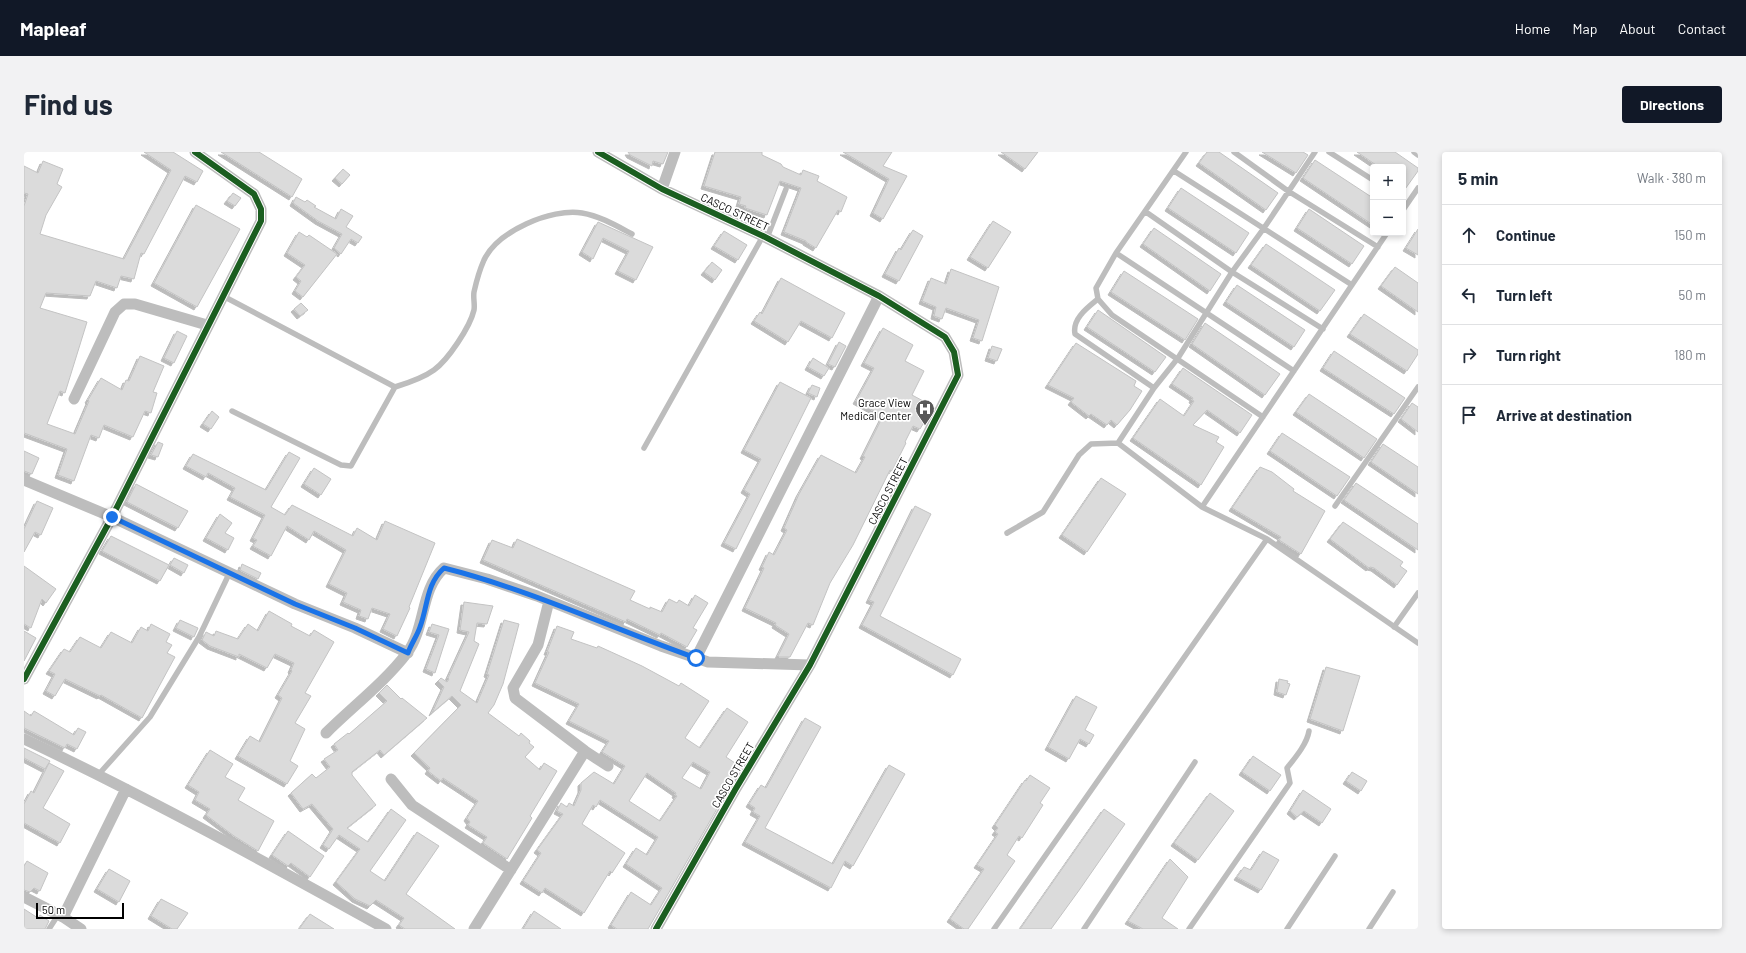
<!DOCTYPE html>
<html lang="en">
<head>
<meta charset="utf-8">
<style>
  body { margin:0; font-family:Barlow,sans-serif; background:#f2f2f3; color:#1f2937 }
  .controls { position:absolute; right:12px; top:12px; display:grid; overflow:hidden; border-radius:4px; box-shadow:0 2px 6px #0003 }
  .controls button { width:36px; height:36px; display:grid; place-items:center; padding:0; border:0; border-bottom:1px solid #e0e1e3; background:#fff; color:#1f2937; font:20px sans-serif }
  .scale { position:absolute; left:12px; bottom:10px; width:88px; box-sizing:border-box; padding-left:4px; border:2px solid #000; border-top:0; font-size:11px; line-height:14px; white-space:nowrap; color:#000; -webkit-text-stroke:3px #fff; paint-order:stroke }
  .stop { position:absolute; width:12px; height:12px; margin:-9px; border:3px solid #1a73e8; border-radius:50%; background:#fff }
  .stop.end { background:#1a73e8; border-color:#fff; box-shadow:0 1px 4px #0008 }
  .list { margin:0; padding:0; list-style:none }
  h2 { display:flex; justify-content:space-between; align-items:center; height:52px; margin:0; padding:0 16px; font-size:17px }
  h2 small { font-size:13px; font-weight:400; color:#747a83 }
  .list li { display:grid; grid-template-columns:26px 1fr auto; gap:12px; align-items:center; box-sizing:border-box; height:60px; padding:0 16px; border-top:1px solid #e0e1e3 }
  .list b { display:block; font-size:15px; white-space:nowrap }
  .list em { font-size:13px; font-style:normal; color:#747a83 }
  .icon { flex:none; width:22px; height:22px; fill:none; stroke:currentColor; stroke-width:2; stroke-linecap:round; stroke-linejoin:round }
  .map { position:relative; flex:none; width:1394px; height:777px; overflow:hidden; border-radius:4px }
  header { display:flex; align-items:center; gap:24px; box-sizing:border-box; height:56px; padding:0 20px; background:#111827; color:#fff }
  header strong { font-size:19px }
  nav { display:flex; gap:22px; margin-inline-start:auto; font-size:14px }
  .intro { display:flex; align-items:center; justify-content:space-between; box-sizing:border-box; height:96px; padding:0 24px }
  h1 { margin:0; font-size:28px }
  .button { padding:10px 18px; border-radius:4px; background:#111827; color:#fff; font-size:14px; font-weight:700 }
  main { display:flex; gap:24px; padding:0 24px }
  aside { flex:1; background:#fff; border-radius:4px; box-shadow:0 2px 6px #0003 }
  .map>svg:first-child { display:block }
</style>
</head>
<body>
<header>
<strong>Mapleaf</strong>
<nav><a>Home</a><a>Map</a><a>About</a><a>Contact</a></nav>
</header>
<div class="intro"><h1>Find us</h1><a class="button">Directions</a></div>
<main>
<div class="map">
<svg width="1394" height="777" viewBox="0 0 1394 777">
  <defs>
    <filter id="shadow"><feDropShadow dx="-3" dy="3" stdDeviation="0" flood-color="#0004"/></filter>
  </defs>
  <rect width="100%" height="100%" fill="#fff"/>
  <path fill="#dbdbdb" stroke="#c3c3c3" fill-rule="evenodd" filter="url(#shadow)" d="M120,0h29l30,19 -6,11 -12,-6 -41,78 -3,-1 -7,26 -13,-3 -4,12 -21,-7 -6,15 -44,-3 -6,15 47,14 -22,71 -5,-2 -13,33 28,10 14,-33 -1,-1 13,-22 21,12 4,-10 3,1 11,-25 24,10 -11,26 4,1 -6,20 -6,-2 -12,26 -29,-12 -5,13 -8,-3 -17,46 -16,-6 9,-26 -43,-16v-227l4,-12 -4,-1v-27l14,7 5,-12 20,8 -6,15 5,3 -16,28 -6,19 84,25 47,-89z
    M197,0h38l43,27 -10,18z
    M604,0h40l-5,12 -10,-3 -1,5 -22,-11z
    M691,0h47v3l19,9 2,3 18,8 2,-5 16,6 -2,5 30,16 -6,15 -3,-2 -22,38 -10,-6v-1l-22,-9 17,-44 -21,-7 -13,34 -22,-7 1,-2 -7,-2 2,-7 -37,-11z
    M819,0h49l-9,14 24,10 -24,43 -10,-6 16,-34z
    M977,0h37l-13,17z
    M1183,0h12l59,41 -12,17 -67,-47z
    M1238,0h41l5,3 -12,18z
    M1333,0h38l23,16v3l-15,21v-25h-24z
    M1291,8l58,38v27l-70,-47z
    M319,17l7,6 -8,9 -7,-6z
    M1157,36l68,45 -13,20 -68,-45z
    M209,41l8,5 -6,8 -8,-5z
    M272,45l9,5 2,-2 9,6 -2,1 22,12 5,-10 12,7 -7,11 16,10 -4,6 -7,-4 -10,15 -7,-6 8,-14 -24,-13 -25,-18z
    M172,53l44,24 -43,78 -43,-24z
    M1285,57l55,37 -12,18 -55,-36z
    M969,69l18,11 -23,36 -18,-11z
    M574,70l55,25 -17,33 -18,-9 11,-20 -26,-13 -10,21 -11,-7z
    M1130,76l67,46 -11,17 -67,-47z
    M1394,77v26l-12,-7z
    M889,78l10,6 -24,45 -14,-7 14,-26 2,2z
    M700,79l23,14 -9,15 -24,-14z
    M275,80l8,5 2,-2 28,19 -34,43 -8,-6 6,-10 -5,-4 9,-12 -18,-12z
    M1242,92l69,46 -15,21 -69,-46z
    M688,110l10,8 -7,10 -11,-8z
    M1371,115l23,16v29l-37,-26z
    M927,117l48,18 -17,54 -9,-3 6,-18 -33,-12 -4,11 -8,-3 2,-9 -14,-6 9,-23 15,6z
    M1100,119l74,48 -13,21 -74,-48z
    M757,126l64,35 -13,25 -31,-17 -13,21 -34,-21 6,-9 2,2z
    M1213,133l68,45 -11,17 -68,-45z
    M277,151l7,7 -8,6 -6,-7z
    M1074,158l68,47 -11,15 -68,-45z
    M1340,162l54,36v4l-11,17 -57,-37z
    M1181,171l75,51 -15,21 -73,-51z
    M859,176l30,17 -8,16 19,10 -12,24 13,7 -2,5 8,4 -11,18 -7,-3 -8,16 1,1 -14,28 -2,-1 -37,75 -23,38 -17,42 -5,-2 -18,34h-11l-1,-1 11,-22 -14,-9 1,-2 -31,-15 19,-40 -2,-1 7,-15 5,3 13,-25 -3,-2 15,-34 22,-39 35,18 9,-16 -2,-1 20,-40 -27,-15 18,-33 -10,-5z
    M153,179l10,5 -13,27 -10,-5z
    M815,190l7,4 -11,21 -7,-3z
    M1052,191l60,38 -2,5 8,5 -12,19 -13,15 -6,-5 -4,5 -16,-11 -2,2 -18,-14 3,-4 -26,-13z
    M968,194l10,3 -5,12 -9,-3z
    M1310,199l71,47 -11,16 -71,-46z
    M789,206l16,10 -5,8 -16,-9z
    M1159,216l69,47 -12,18 -33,-23 -14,15 26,12 -3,5 8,5 -23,38 -68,-47 27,-39 24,17 10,-15 -2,-1 1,-2 -21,-14z
    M756,230l31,16 -75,151 -12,-6 26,-49 -6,-4 17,-31 -17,-9z
    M788,233l8,3 -3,9 -9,-4z
    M1285,242l68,45 -13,19 -68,-46z
    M1388,251l6,4v25l-17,-13z
    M188,259l7,6 -8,12 -8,-5z
    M1258,281l68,44 -13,19 -67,-45z
    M134,290l5,2 -5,13 -7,-2z
    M1359,292l35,23v27l-47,-32z
    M0,299l15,7 -7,16 -8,-3z
    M265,300l11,6 -29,49 14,8 7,-10 61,31 4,-8 20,12 8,-19 50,22 -26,64 1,1 -13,28 -14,-7 7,-15 -18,-6 -4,11 -9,-3 2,-6 -18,-8 4,-9 -18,-9 17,-34 -32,-19 -5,9 -22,-14 -16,30 -18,-10 4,-6 -4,-2 12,-23 -35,-18 5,-9 -27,-15 -2,4 -20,-11 7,-12 73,36z
    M1236,315l12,5 22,17 -1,2 32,20 -24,43 -22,-14 2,-3 -49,-29z
    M290,316l17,11 -10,16 -17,-11z
    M1077,326l25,16 -39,58 -25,-17z
    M1332,331l62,41v26l-74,-50z
    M112,332l52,27 -10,17 -51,-26z
    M13,349l16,7 -12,27 -6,-3 -11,20v-23z
    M891,354l16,8 -51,102 81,43 -8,16 -91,-50 12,-23 -5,-2z
    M196,362l12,9 -7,10 9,5 -6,12 -22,-12z
    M1319,370l60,40 -3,4 7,5 -10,14 -23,-17 -4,-1 -1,1 -39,-29z
    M87,384l58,29 -9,16 -58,-30z
    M493,387l118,52 -5,9 20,9v-2l12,5 7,-13 8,4 2,-3 10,6 6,-11 13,8 -15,25 4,2 -10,17 -26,-14 -1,2 -33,-16 -1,3 -143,-62 9,-20 21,8z
    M150,406l14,7 -4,8 -14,-8z
    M218,412l19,9 -3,6 -18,-9z
    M0,414l32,23 -10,14 -4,-4 -11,29 -7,-4z
    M440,450l29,4 -6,18 -10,-1 -3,18 5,3 -19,47 17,12 12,-28 -2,-1 17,-54 15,4 -16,60 -9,21 -6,8 31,23 2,-3 9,8 -1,2 5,4 -9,10 15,13 4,-7 13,8 -27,45 2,2 -25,41 -24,-16 4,-6 -19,-12 2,-3 -3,-4 11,-17 -35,-23 -2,3 -13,-10 2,-3 -16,-15 47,-48 -9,-9 -20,17 12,-26 -6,-6 3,-3 6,4 2,-3 -1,-1 21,-46 -9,-2z
    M245,459l23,13 -1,2 19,10 4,-6 20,12 -29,51 6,3 -16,27 10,6 -15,32 8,5 -11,18 -49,-28 12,-20 10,6 22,-44 -4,-3 14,-24 -1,-1 3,-7 -19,-9 -8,14 -28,-14v3l-29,-11 -8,-6 4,-8 8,4 2,-5 22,8 10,-15 10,7z
    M156,468l18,8 -4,9 -18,-9z
    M127,472l19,10 -4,8 6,3 -5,8 8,4 -33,61 -41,-23 -1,1 -35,-17 -10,17 -9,-5 9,-17 -6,-3 15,-22 6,3 10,-15 21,11 10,-16 21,11 9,-16 7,4z
    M408,472l17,5 -14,44 -9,-4 13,-34 -10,-3z
    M533,474l17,6 -3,7 26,9 1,-2 44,20 37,20 2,-3 28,18 -24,37 15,10 27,-40 21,14 -22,35 15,10 -93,162h-31l-6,-4 20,-33 20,13 11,-17 -36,-24 10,-16 11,7 11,-18 -58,-37 -4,7 -3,-2 -11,19 43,29 -13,20 -2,-2 -26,42 -39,-25 -3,5 -19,-12 18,-28 -4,-3 26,-36 -6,-3 4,-8 6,4 2,-4 5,3 7,-16v-7l13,-11 20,12 11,-18 -23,-14 7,-11 -40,-20 10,-17 -44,-21 14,-31h-2zM669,610l17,10 -9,17 -19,-11zM623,621l29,20 -1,2 2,1 -17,25 -31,-20z
    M0,479l12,7 -12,23z
    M1302,515l34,9 -17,55 -33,-12z
    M1255,527l9,2 -1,2 3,1 -4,11 -9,-3z
    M363,533l14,14 1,-1 25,20 -43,37 -4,-5 -28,22v3l24,30 -29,23 21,14 23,-33 15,11 -36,51 15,10 32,-49 22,14 -33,48 49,35h-50l-6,-4 5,-7 -28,-18 -6,6 -15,-7 -19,-17 24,-33 -21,-14 -10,14 -6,-4 10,-16 -21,-25 -9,5 -12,-16 21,-19 4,4 14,-11 -6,-8 14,-9 -4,-6 14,-11 1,1 38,-33 -8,-8z
    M1052,544l21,11 -12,23 9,5 -5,9 -9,-5 -11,20 -21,-12z
    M0,559l7,5 3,-5 40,24 4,-7 8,4 -9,17 -10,-5 -2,4 -41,-20z
    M781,566l16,9 -56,101 68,36 56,-99 16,9 -52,92 -8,-5 -14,27 -86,-46 15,-26 -7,-4 2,-4 -6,-4 12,-19 5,3z
    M0,596l26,13 -5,8 -21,-11z
    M186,598l23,14 -8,13 20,11 -7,12 36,21 -16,30 -24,-15 -28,-21 4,-6 -15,-9 4,-8 -11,-7z
    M1229,604l28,19 -11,16 -28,-19z
    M25,611l15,8 -21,37 27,16 -10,19 -36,-20v-19l7,-13 3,2z
    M1328,620l15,9 -6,10 -15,-10z
    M1006,623l20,13 -10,15 3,2 -21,33 -3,-2 -12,19 8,6 -47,68h-4l-14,-10 34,-50 -7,-4 21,-31 -3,-2 3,-4 -3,-3 30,-45 1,1z
    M1279,638l28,19 -9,14 -18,-12 -7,6 -7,-6z
    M1186,641l24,18 -36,49 -24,-17z
    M1080,657l21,15 -45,65 -29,40h-31z
    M264,679l36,25 -14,21 -19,-14 -3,3 -16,-11z
    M1239,699l16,9 -18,30 -24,-13 7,-10 7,3z
    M1146,707l18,18 -26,41 16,11h-35l-15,-8z
    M3,709l21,12 -8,18 -6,-3 -4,4 -6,-2v-24z
    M85,717l21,12 -11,21 -22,-13z
    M137,747l27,14 -11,16h-5l-21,-13z
    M0,757l14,9 2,-3 9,6 -4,8h-21z
    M510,759l27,18h-38z
    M286,762l24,15h-35z"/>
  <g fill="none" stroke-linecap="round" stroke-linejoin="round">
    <path stroke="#bdbdbd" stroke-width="5.5" d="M1162,0l-70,101 -20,35 2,11 14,16 151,102
      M1210,0l54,39 90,56
      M1305,0l44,28
      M1390,0l4,3
      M1150,19l178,114
      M1379,58l15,-22
      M1122,60l86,60 91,57
      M743,86l19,-49
      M1092,101l178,118
      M199,144l172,91c13,-4 28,-9 39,-17 14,-10 36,-43 40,-60 1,-6 -1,-12 0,-18 2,-9 6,-23 10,-32 14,-29 67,-52 98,-47 18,3 35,13 50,21
      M1074,147c-11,9 -26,20 -23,35l79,54
      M208,259l109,54 10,1 44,-79
      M1094,291l36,-55 24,-30 54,-86 32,-44 51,-76
      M620,296l119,-212
      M1311,354l83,-119
      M1178,355l185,-274
      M983,381l36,-21 36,-57 12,-11 27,-1 84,64 65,32 151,104
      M1370,475l24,-34
      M75,622l51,-57 49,-80 30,-63
      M25,777l9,-14
      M970,777l273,-390
      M1060,777l111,-167
      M1165,777l101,-146 -3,-15c8,-10 20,-24 22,-37
      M1263,777l48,-73
      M1345,777l24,-37"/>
    <path stroke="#bdbdbd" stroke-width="11" d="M574,0l64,37 101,47 116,60 66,41 9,15 4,23 -148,290 -75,125 -79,139
      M638,37l13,-37
      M50,247l41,-87 9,-8h11l72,21
      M0,328l88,37 183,87 60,24 53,25
      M525,449l-11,44 -25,43 2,10 70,53 23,15
      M672,506l183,-362
      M0,527l88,-162 149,-296v-12l-7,-15 -59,-42
      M302,581c26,-26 58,-50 81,-80 19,-25 13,-64 37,-85l43,11 50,17 124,50 47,16 102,3
      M0,587c123,58 243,124 362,190
      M367,627l21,26 99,65
      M0,745l39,20 18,12
      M39,765l63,-128
      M450,777l111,-178"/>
    <g stroke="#fff" stroke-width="8">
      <path id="cycleway" d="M574,0l64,37 101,47 116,60 66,41 9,15 4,23 -148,290 -75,125 -79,139
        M0,527l88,-162 149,-296v-12l-7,-15 -59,-42"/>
    </g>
    <use href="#cycleway" stroke="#1b5e20" stroke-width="6"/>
  </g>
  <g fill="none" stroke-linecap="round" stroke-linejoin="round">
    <path stroke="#1a73e8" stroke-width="5" d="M88,365l183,87 60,24 53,25c3,-9 9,-17 12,-26 8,-21 6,-43 24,-59 87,22 167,60 252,90"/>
  </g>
  <defs>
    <g id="hospital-pin" transform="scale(1)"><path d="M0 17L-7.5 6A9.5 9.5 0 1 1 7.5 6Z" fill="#595959" stroke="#fff"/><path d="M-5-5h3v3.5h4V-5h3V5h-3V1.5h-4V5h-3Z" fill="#fff"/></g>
  </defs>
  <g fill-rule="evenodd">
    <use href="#hospital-pin" x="901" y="257"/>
  </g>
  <g text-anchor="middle" stroke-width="3.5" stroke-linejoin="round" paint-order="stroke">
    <g font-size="11" fill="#000" stroke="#fff">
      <text transform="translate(711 60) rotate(25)" y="4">CASCO STREET</text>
      <text transform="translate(864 339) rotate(-63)" y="4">CASCO STREET</text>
      <text transform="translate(709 623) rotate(-60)" y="4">CASCO STREET</text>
    </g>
    <g font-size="11" fill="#000" stroke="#fff" text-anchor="end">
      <text x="887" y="255">Grace View<tspan x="887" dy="13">Medical Center</tspan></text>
    </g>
  </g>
</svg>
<div class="controls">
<button>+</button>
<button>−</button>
</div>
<div class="scale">50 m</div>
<div class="stop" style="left:672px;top:506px"></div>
<div class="stop end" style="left:88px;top:365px"></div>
</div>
<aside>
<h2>5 min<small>Walk · 380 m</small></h2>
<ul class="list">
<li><svg class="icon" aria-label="ahead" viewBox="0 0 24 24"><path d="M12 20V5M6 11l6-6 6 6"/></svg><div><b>Continue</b></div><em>150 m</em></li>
<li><svg class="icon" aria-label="left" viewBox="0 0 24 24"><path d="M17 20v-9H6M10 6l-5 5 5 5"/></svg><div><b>Turn left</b></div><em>50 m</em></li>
<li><svg class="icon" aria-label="right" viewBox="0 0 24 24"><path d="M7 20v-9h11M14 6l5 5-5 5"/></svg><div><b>Turn right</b></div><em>180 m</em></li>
<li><svg class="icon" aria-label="arrive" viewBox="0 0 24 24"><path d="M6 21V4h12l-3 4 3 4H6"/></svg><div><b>Arrive at destination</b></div></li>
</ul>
</aside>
</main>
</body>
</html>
